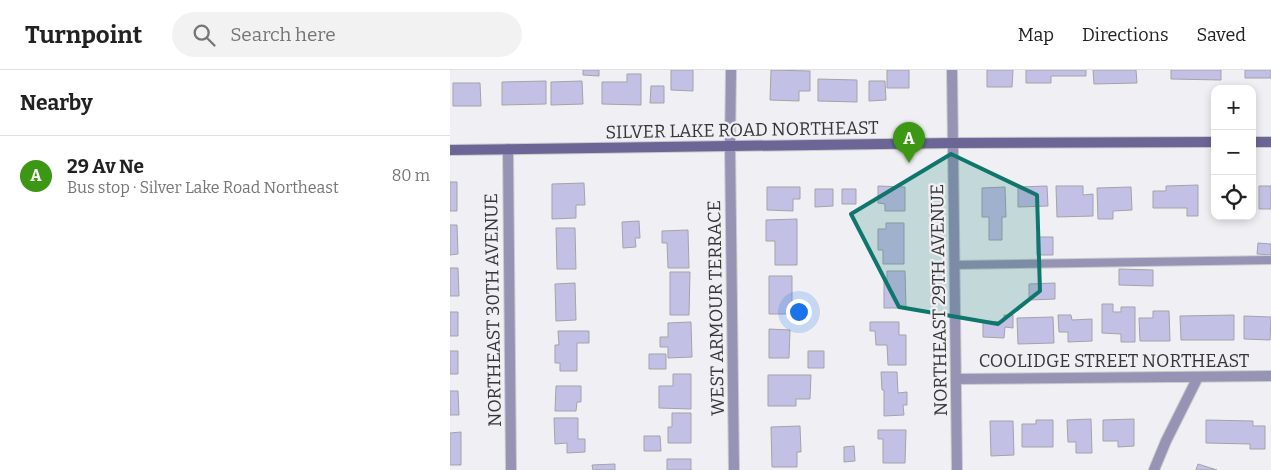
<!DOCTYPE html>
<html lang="en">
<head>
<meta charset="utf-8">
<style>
  body { margin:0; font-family:Bitter,serif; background:#f2f2f2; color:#222 }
  .controls { position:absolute; right:15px; top:15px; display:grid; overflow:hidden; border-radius:10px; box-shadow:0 2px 8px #0003 }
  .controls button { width:45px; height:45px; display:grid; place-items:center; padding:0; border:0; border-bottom:1px solid #e0e0e0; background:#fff; color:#222; font:25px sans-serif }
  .you { position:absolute; left:348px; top:241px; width:18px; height:18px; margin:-12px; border:4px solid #fff; border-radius:50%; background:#1a73e8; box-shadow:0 0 0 8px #1a73e833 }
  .badge { display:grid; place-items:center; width:32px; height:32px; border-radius:50%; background:#3b9714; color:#fff; font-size:16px; font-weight:700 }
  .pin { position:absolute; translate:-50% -41px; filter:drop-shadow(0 1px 2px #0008) }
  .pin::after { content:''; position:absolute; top:26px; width:18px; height:15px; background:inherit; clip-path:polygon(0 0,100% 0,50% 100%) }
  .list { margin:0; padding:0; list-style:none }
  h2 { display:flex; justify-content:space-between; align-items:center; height:65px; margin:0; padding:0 20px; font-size:21px }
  h2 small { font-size:16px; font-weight:400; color:#767676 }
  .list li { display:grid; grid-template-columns:32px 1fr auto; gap:15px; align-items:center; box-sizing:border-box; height:80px; padding:0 20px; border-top:1px solid #e0e0e0 }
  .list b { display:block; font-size:19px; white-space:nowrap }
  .list p { margin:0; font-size:16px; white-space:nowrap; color:#767676 }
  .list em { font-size:16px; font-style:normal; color:#767676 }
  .icon { flex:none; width:28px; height:28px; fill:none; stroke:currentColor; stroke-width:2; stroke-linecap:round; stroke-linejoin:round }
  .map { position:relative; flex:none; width:821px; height:400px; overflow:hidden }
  header { display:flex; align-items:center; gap:30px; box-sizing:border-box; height:70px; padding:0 25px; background:#fff; border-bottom:1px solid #e0e0e0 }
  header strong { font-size:24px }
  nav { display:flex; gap:28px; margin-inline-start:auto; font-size:18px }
  .search { width:350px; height:45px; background:#f2f2f2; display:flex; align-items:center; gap:12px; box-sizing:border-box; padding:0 18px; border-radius:28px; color:#767676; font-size:19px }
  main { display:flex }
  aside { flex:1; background:#fff }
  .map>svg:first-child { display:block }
</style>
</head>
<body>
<header>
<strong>Turnpoint</strong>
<div class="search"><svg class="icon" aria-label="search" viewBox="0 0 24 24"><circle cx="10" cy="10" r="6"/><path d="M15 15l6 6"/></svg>Search here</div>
<nav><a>Map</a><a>Directions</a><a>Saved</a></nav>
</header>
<main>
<aside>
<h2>Nearby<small></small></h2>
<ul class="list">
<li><span class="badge">A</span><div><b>29 Av Ne</b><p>Bus stop · Silver Lake Road Northeast</p></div><em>80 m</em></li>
</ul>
</aside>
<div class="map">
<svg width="821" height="400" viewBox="0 0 821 400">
  <rect width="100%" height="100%" fill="#f0f0f4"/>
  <path fill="#c3c0e5" stroke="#a3a3a7" d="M133,0h16v6l-16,-1z
    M221,0h22v21l-22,-1z
    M321,0l39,1v20h-11v10l-29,-1z
    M437,0h22v18h-22z
    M537,0h26l-1,17h-25z
    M576,0h60v6h-35v7h-25z
    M643,0h43l1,13 -43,1z
    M721,0h50v10l-50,-1z
    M795,0h26v8h-26z
    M177,4h14v31l-39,-1v-22h25z
    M368,9l39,1v22l-39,-1z
    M96,11v23l-44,1v-23z
    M132,11l1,23 -32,1v-23z
    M419,11h16l1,19 -17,1z
    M3,13h27l1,23h-28z
    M201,16h13v17h-14z
    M0,112h7v29h-7z
    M134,113l1,22h-9v13l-24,1v-35z
    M748,115v31h-11v-8h-34v-17h13v-5z
    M428,116l27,1v24h-20v-7l-7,-1z
    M597,116l1,20 -30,1v-20z
    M606,116h27v9l10,-1v22l-36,1z
    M809,116h12v23h-12z
    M317,117h33v12h-7v12l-26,-1z
    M555,117l1,30h-4v23h-13v-23h-7v-29z
    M681,117l1,23 -19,1v8h-15l-1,-31z
    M365,119h18v17l-18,1z
    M392,119h14v15h-14z
    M347,149v46h-22v-24h-9v-21z
    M189,151l1,17h-5l1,9 -13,1 -1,-26z
    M436,153h18v41h-21v-14h-5v-21h8z
    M0,155h7l1,29 -8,1z
    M106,158h19l1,41h-19z
    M238,160l1,38h-21l-1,-25h-5v-12z
    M587,167h16v18h-16z
    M808,173l13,1v11l-14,-1z
    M0,198h8l1,28h-9z
    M669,199l34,1v16l-34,-1z
    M437,201h18l1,37h-22v-27h3z
    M220,202h20l-1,43h-19z
    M319,206h23v38h-23z
    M125,213l1,37 -20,1 -1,-37z
    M605,213v16l-26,1v-16z
    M652,234h11v8h8v-5h14v35h-14v-8l-19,-1z
    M703,241h16l1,30h-30l-1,-23h14z
    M0,242h8v24h-8z
    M554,245h9v13l-8,-1 -1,11 -21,-1v-16l21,1z
    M608,245h13l1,5 20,-1v22l-24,1v-10h-9z
    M784,245v25h-53l-1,-24z
    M794,246l27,1 -1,23 -26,-1z
    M603,247l1,26 -36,1 -1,-26z
    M241,252l1,35 -24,1v-11h-8v-10h8v-14z
    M420,252h29v13h7v30h-18l-1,-20h-11l-1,-14h-5z
    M319,259l21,1 -1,28h-20z
    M108,261h31v12h-12v28h-17v-8h-5v-18h4z
    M0,281h8v23h-8z
    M358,281h16v17h-16z
    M199,284h17v15h-17z
    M431,302h16l1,21 9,-1v13h-4l1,10 -20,1v-26h-2z
    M223,304h18v35l-32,-1v-22h14z
    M318,305h43l-1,24h-14v7h-28z
    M106,316h25v16h-4l-1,9h-21z
    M0,321h8l1,24h-9z
    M222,343h19v30h-23v-16h4z
    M104,348h24v21h7v13l-18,1v-10l-12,1z
    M641,349l1,34h-16v-11h-8l-1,-22z
    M684,349v27l-16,1v-6h-15v-21z
    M586,350h17v27h-31v-23h14z
    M756,350l47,1v5h12v23h-15v-5l-44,-1z
    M540,351h23l1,34 -23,1z
    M350,356l1,26h-4v15h-25l-1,-40z
    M428,360h28l-1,33h-22v-24h-5z
    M11,362v33h-11v-32z
    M194,366h16l1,15h-17z
    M404,376l1,15 -11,1v-15z
    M217,389h24v11h-24z
    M165,394v6h-22l-1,-5z
    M748,394l19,6h-21z"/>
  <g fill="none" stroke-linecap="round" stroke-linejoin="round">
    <g stroke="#cbcbce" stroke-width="10">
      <path id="service" d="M504,195l317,-5"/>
    </g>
    <g stroke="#cbcbce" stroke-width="12">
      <path id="minor" d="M281,0l-1,76 4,324
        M58,79l3,321
        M506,309l315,-3
        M704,400l12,-29 32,-64"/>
    </g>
    <g stroke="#cbcbce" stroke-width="12">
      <path id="tertiary" d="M502,0l5,400"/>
    </g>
    <g stroke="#cbcbce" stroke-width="12">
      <path id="secondary" d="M802,72h19
        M0,80l502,-7 263,-1"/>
    </g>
    <use href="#service" stroke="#9693b5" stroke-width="8"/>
    <use href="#minor" stroke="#9693b5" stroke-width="10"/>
    <use href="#tertiary" stroke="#9693b5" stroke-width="10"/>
    <use href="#secondary" stroke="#6b6696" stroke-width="10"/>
  </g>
  <path fill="#0f766e" fill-opacity="0.2" stroke="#0f766e" stroke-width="4" stroke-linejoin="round" d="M501,84l86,41 3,96 -42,33 -99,-17 -48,-93z"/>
  <g text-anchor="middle" stroke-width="4.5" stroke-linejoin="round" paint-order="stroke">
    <g font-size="18" fill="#363637" stroke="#f0f0f4">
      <text transform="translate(292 60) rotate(-1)" y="6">SILVER LAKE ROAD NORTHEAST</text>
      <text transform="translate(489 230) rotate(-91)" y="6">NORTHEAST 29TH AVENUE</text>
      <text transform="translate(266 238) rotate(-91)" y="6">WEST ARMOUR TERRACE</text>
      <text transform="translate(43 240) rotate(-91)" y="6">NORTHEAST 30TH AVENUE</text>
      <text x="664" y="297">COOLIDGE STREET NORTHEAST</text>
    </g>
  </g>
</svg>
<div class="controls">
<button>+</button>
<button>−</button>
<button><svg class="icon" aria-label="locate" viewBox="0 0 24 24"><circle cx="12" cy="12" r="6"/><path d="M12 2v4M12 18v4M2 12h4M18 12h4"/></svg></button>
</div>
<div class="you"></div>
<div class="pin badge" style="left:459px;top:93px">A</div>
</div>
</main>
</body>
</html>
